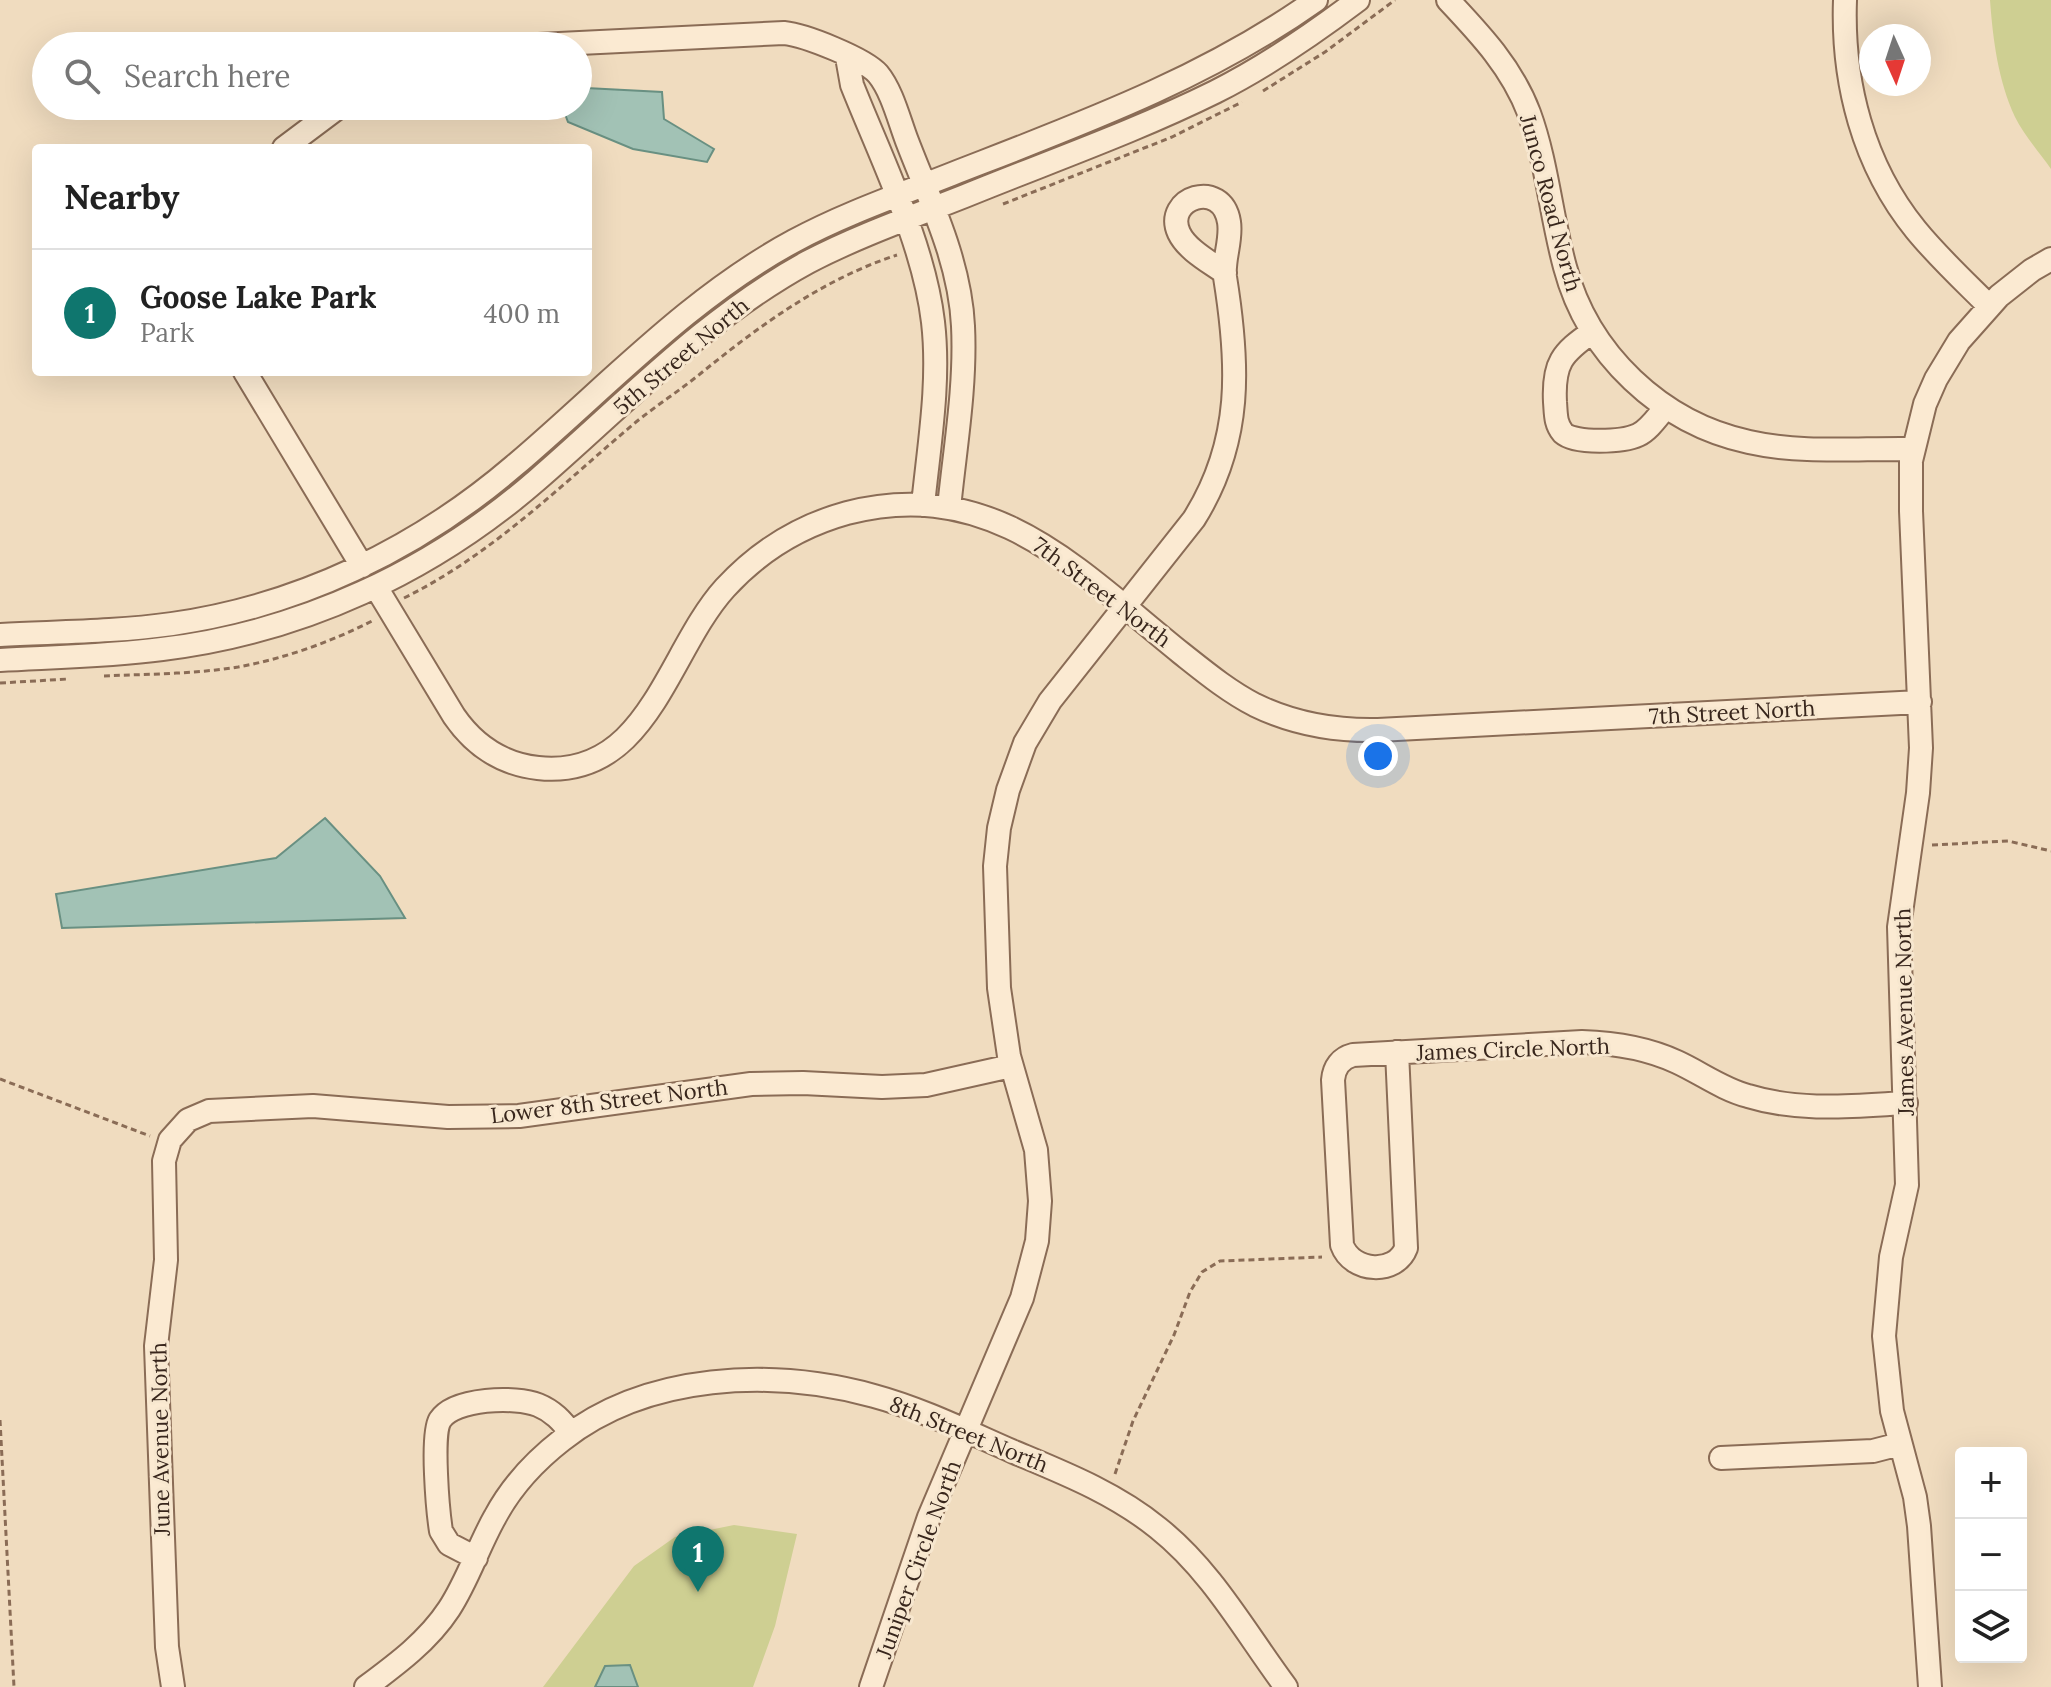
<!DOCTYPE html>
<html lang="en">
<head>
<meta charset="utf-8">
<style>
  body { margin:0; font-family:Lora,serif; background:#f2f2f2; color:#222 }
  .controls { position:absolute; right:24px; bottom:24px; display:grid; overflow:hidden; border-radius:8px; box-shadow:0 8px 32px #0002 }
  .controls button { width:72px; height:72px; display:grid; place-items:center; padding:0; border:0; border-bottom:2px solid #e0e0e0; background:#fff; color:#222; font:40px sans-serif }
  .compass { position:absolute; left:1859px; top:24px; width:72px; height:72px; border-radius:50%; background:#fff; box-shadow:0 8px 32px #0002; rotate:177deg }
  .you { position:absolute; left:1378px; top:756px; width:28px; height:28px; margin:-20px; border:6px solid #fff; border-radius:50%; background:#1a73e8; box-shadow:0 0 0 12px #1a73e833 }
  .badge { display:grid; place-items:center; width:52px; height:52px; border-radius:50%; background:#0f766e; color:#fff; font-size:26px; font-weight:700 }
  .pin { position:absolute; translate:-50% -66px; filter:drop-shadow(0 2px 4px #0008) }
  .pin::after { content:''; position:absolute; top:42px; width:28px; height:24px; background:inherit; clip-path:polygon(0 0,100% 0,50% 100%) }
  .list { margin:0; padding:0; list-style:none }
  h2 { display:flex; justify-content:space-between; align-items:center; height:104px; margin:0; padding:0 32px; font-size:34px }
  h2 small { font-size:26px; font-weight:400; color:#767676 }
  .list li { display:grid; grid-template-columns:52px 1fr auto; gap:24px; align-items:center; box-sizing:border-box; height:128px; padding:0 32px; border-top:2px solid #e0e0e0 }
  .list b { display:block; font-size:30px; white-space:nowrap }
  .list p { margin:0; font-size:26px; white-space:nowrap; color:#767676 }
  .list em { font-size:26px; font-style:normal; color:#767676 }
  .icon { flex:none; width:44px; height:44px; fill:none; stroke:currentColor; stroke-width:2; stroke-linecap:round; stroke-linejoin:round }
  .map { position:relative; flex:none; width:2051px; height:1687px; overflow:hidden }
  .search { position:absolute; background:#fff; box-shadow:0 8px 32px #0002; left:32px; top:32px; width:560px; height:88px; display:flex; align-items:center; gap:20px; box-sizing:border-box; padding:0 28px; border-radius:44px; color:#767676; font-size:30px }
  .panel { position:absolute; background:#fff; box-shadow:0 8px 32px #0002; left:32px; top:144px; width:560px; height:232px; border-radius:8px }
  .map>svg:first-child { display:block }
</style>
</head>
<body>
<div class="map">
<svg width="2051" height="1687" viewBox="0 0 2051 1687">
  <rect width="100%" height="100%" fill="#f0dcbf"/>
  <path fill="#cecf92" d="M1990,0h61v169c-12,-17 -27,-34 -36,-52 -17,-37 -22,-77 -25,-117z
    M734,1525l63,9 -22,92 -22,61h-210l91,-121 41,-29z"/>
  <path fill="#a2c2b5" stroke="#699082" stroke-width="2" d="M586,88l76,4 2,27 50,30 -7,13 -74,-13 -65,-27 -6,-16h16v-16z
    M325,818l55,58 25,42 -343,10 -6,-34 220,-36z
    M630,1665l8,22h-43l10,-21z"/>
  <g fill="none" stroke-linecap="round" stroke-linejoin="round">
    <g stroke="#8a6c56" stroke-width="26">
      <path id="minor" d="M1448,0c33,35 64,68 81,113 18,49 22,103 36,154 23,87 96,156 184,175 53,12 110,6 164,7
        M1845,0c-3,82 18,165 71,230 22,27 48,51 72,75
        M518,46l266,-13c21,2 81,26 94,41 14,17 21,46 29,67 23,60 53,120 56,185 3,60 -8,122 -14,182
        M847,57l5,28c29,73 72,159 81,237 7,60 -4,123 -10,183
        M284,148l56,-42
        M1592,332c-30,21 -39,31 -37,70 1,12 0,21 8,31 12,11 60,9 75,2 11,-5 20,-19 28,-28
        M245,372l117,194
        M376,587l78,129c20,29 48,48 84,52 110,12 129,-116 187,-180 33,-36 75,-62 122,-75 145,-38 232,58 334,140 24,19 47,38 74,52 39,19 80,26 123,25l542,-28
        M0,635c57,-3 115,-3 172,-11 127,-18 245,-75 342,-158 91,-77 174,-168 280,-225 50,-27 105,-46 158,-67 126,-49 253,-95 364,-174
        M0,660c54,-3 109,-4 162,-11 140,-17 269,-77 375,-169 88,-76 168,-162 271,-218 50,-26 104,-45 157,-66 83,-34 169,-64 250,-104 50,-25 98,-58 143,-92
        M1397,1052l9,196c-10,27 -54,25 -64,-3l-9,-165c1,-13 8,-22 20,-25l229,-13c33,1 65,6 95,20 24,11 45,27 71,34 52,16 104,10 158,7
        M1721,1458l152,-7 27,-7
        M476,1558l-27,-14 -8,-13c-3,-19 -10,-96 -1,-111 14,-22 76,-24 98,-15 15,6 24,16 33,28
        M173,1687l-6,-40 -11,-301 10,-86 -2,-99 6,-21 18,-20 21,-9 104,-5 135,11 71,-1 232,-32 52,-1 79,4 44,-2 85,-19
        M366,1687c31,-23 62,-46 83,-78 19,-29 29,-62 46,-92 16,-30 40,-56 67,-77 85,-67 210,-72 312,-44 48,13 94,36 140,56 50,21 101,41 144,76 54,43 87,104 128,159
        M871,1687l58,-170 93,-219 15,-57 3,-40 -4,-51 -27,-94 -10,-68 -4,-122 4,-38 9,-38 17,-47 25,-42 144,-182c49,-78 45,-155 31,-242 -2,-18 7,-37 4,-55 -7,-44 -66,-24 -50,11 8,17 31,29 46,40
        M1930,1687l-11,-161 -4,-29 -23,-86 -8,-75 7,-79 16,-72 -8,-258 19,-134 3,-45 -10,-237v-50l14,-57 11,-25 23,-38 40,-45 33,-26 19,-11"/>
    </g>
    <path stroke="#8a6c56" stroke-width="3" stroke-dasharray="6 4" stroke-linecap="butt" d="M1263,91l62,-39 70,-52
      M1003,204l169,-67 70,-35
      M404,598c89,-44 157,-113 232,-176 21,-17 43,-31 64,-48 59,-48 123,-95 197,-119
      M104,676c44,-2 90,-2 134,-9 45,-8 93,-25 134,-46
      M0,683l68,-4
      M1932,845l76,-4 43,10
      M0,1079l150,57
      M0,1420l14,267
      M1115,1474l18,-53 41,-86 16,-43 12,-20 18,-11 102,-4"/>
    <use href="#minor" stroke="#fbead2" stroke-width="22"/>
  </g>
  <g text-anchor="middle" stroke-width="6" stroke-linejoin="round" paint-order="stroke">
    <g font-size="22" fill="#38261c" stroke="#f7e7cf">
      <text transform="translate(1551 203) rotate(75)" y="8">Junco Road North</text>
      <text transform="translate(681 356) rotate(-40)" y="8">5th Street North</text>
      <text transform="translate(1102 592) rotate(37)" y="8">7th Street North</text>
      <text transform="translate(1732 712) rotate(-3)" y="8">7th Street North</text>
      <text transform="translate(1904 1012) rotate(-91)" y="8">James Avenue North</text>
      <text transform="translate(1513 1049) rotate(-2)" y="8">James Circle North</text>
      <text transform="translate(609 1101) rotate(-7)" y="8">Lower 8th Street North</text>
      <text transform="translate(969 1434) rotate(22)" y="8">8th Street North</text>
      <text transform="translate(160 1439) rotate(-91)" y="8">June Avenue North</text>
      <text transform="translate(918 1559) rotate(-70)" y="8">Juniper Circle North</text>
    </g>
  </g>
</svg>
<div class="controls">
<button>+</button>
<button>−</button>
<button><svg class="icon" aria-label="layers" viewBox="0 0 24 24"><path d="M12 4l9 5-9 5-9-5zM3 14l9 5 9-5"/></svg></button>
</div>
<svg class="compass" viewBox="-18 -18 36 36"><path d="M0-13l5 13h-10z" fill="#e53935"/><path d="M0 13l5-13h-10z" fill="#767676"/></svg>
<div class="you"></div>
<div class="pin badge" style="left:698px;top:1592px">1</div>
<div class="search"><svg class="icon" aria-label="search" viewBox="0 0 24 24"><circle cx="10" cy="10" r="6"/><path d="M15 15l6 6"/></svg>Search here</div>
<section class="panel">
<h2>Nearby<small></small></h2>
<ul class="list">
<li><span class="badge">1</span><div><b>Goose Lake Park</b><p>Park</p></div><em>400 m</em></li>
</ul>
</section>
</div>
</body>
</html>
